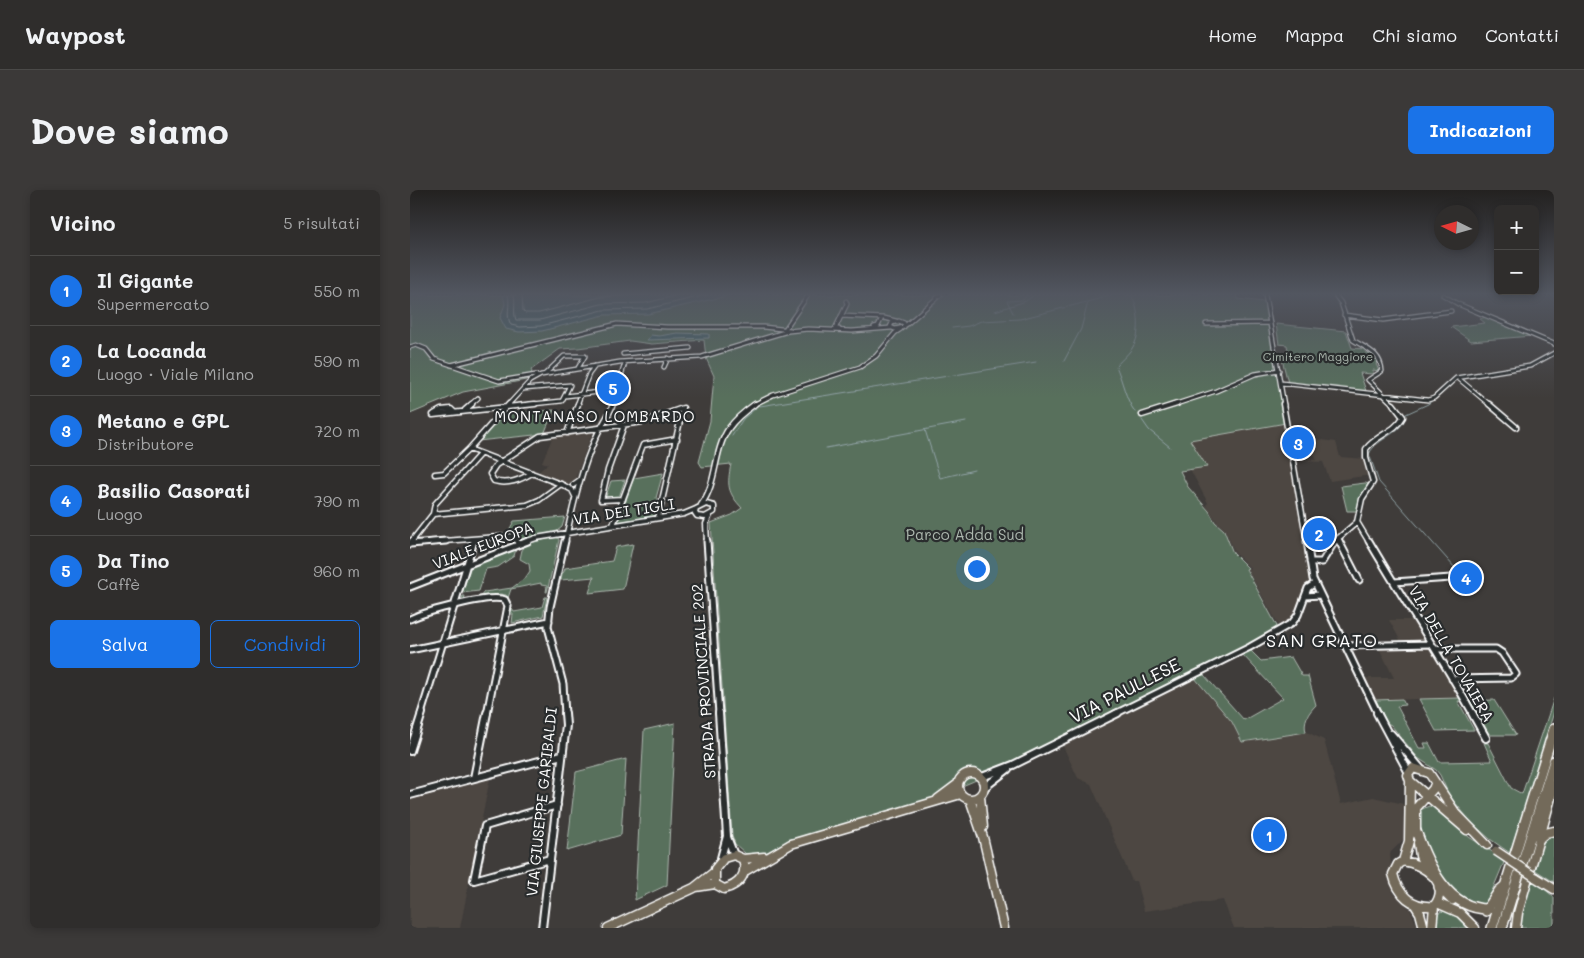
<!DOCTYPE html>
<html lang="it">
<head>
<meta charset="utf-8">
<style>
  body { margin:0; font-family:Mali,sans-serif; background:#3b3938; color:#f1f3f6 }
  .controls { position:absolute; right:15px; top:15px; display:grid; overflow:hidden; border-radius:8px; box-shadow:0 2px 8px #0003 }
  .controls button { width:45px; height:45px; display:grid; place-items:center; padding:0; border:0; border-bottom:1px solid #4a4948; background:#2f2d2c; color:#f1f3f6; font:25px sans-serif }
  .compass { position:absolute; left:1024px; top:15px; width:45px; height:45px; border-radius:50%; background:#2f2d2c; box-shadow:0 2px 8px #0003; rotate:275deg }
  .you { position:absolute; left:566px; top:378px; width:18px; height:18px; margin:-12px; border:4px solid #fff; border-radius:50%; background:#1a73e8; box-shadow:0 0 0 8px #1a73e833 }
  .badge { display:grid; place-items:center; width:32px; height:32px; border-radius:50%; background:#1a73e8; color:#fff; font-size:16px; font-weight:700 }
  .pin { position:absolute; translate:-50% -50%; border:2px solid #fff; box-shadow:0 1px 5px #0006 }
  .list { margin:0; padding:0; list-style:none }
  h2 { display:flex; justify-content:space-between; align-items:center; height:65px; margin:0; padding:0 20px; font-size:21px }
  h2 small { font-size:16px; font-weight:400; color:#a7a8a9 }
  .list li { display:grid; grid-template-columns:32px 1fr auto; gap:15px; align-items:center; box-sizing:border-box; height:70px; padding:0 20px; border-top:1px solid #4a4948 }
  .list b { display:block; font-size:19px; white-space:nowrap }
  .list p { margin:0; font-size:16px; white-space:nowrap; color:#a7a8a9 }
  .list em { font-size:16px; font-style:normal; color:#a7a8a9 }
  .actions { display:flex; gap:10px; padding:15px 20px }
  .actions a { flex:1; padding:11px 0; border:1px solid #1a73e8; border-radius:8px; text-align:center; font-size:18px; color:#1a73e8 }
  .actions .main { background:#1a73e8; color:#fff }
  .map { position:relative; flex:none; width:1144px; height:738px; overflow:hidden; border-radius:8px }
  header { display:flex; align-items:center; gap:30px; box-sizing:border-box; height:70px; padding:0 25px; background:#2f2d2c; border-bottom:1px solid #4a4948 }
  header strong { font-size:24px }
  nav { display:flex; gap:28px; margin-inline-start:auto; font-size:18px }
  .intro { display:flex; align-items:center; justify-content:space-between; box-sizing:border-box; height:120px; padding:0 30px }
  h1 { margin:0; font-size:35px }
  .button { padding:12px 22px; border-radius:8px; background:#1a73e8; color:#fff; font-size:18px; font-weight:700 }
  main { display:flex; gap:30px; padding:0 30px }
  aside { flex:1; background:#2f2d2c; border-radius:8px; box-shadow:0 2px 8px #0003 }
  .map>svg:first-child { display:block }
</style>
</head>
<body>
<header>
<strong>Waypost</strong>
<nav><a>Home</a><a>Mappa</a><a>Chi siamo</a><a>Contatti</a></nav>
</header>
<div class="intro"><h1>Dove siamo</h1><a class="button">Indicazioni</a></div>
<main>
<aside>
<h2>Vicino<small>5 risultati</small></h2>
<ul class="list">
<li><span class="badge">1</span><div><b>Il Gigante</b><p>Supermercato</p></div><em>550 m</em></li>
<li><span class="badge">2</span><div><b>La Locanda</b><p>Luogo · Viale Milano</p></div><em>590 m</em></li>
<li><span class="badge">3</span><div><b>Metano e GPL</b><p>Distributore</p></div><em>720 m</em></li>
<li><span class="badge">4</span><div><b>Basilio Casorati</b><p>Luogo</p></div><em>790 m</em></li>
<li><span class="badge">5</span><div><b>Da Tino</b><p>Caffè</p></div><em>960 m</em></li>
</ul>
<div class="actions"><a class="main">Salva</a><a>Condividi</a></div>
</aside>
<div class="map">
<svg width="1144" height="738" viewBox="0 0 1144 738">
  <rect width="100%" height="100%" fill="#3f3c3a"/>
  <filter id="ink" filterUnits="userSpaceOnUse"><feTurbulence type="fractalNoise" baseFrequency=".02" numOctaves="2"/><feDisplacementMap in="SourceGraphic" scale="10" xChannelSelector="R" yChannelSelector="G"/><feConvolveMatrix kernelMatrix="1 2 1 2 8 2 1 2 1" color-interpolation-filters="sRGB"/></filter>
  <g filter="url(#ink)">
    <path fill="#4d4742" d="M872,234l8,5 1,5 16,1 1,3 28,4 4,15 26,2 5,16 -41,6 -7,-19 -23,-1 -1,-2 17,1 -1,-5 -23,-1 21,130 -18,36 -14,9 -34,-60 3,-1 -15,-15 -10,-23 -8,-8 -11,-17 2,-2 -18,-34 17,-2 -18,-27z
      M183,241l-19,51 -7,2 -30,-11 11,-9 -6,-2 11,-26z
      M979,430h25l21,38h3l22,40 -84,2 -11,-22h29l-15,-30 25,-1z
      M784,487l38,45 10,20 65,-10 17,8 17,64 32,-7 31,7v35l-14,14 3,39 17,17 8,19h-184l-11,-28 -79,11 -8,-30h-4l-41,-97 -13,-6 -15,-32z
      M80,588l-30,150h-50v-129z"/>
    <path fill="#586f5c" stroke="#acb7ae" d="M0,105h827l1,4 27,3 21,121 -96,17 17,27 -27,4 8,16 21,24 6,11 9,8 9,23 15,15 -2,1 32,59 -36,21c-102,50 -203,106 -308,149 -39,16 -82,26 -123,38 -21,5 -44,21 -65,18l-11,-10 -3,-9 -21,-312 21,-8 10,-7c-15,-16 -15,-23 -11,-44l-29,3 -3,-5 11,-41 4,-45 -8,-18 -2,-18 -52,4 -22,-3 -52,7 -18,1 -29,21 1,2 -6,8 -63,12 -53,22z
      M1078,126l44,20 -61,5 -20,-14 34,-4 -5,-4z
      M866,134l70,7 6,17 12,1 2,4h6l6,10 -2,1 3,7 -6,-1v4l-13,-1 6,18 -78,-8 -6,-24h8l-4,-8h2l-1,-6 -8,-1z
      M144,220l-10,24 -66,7 25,-27z
      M253,283l-7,25 3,2 -4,16 -37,6 16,-44z
      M215,290l-6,17 -14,2 6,-18z
      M955,293l5,1 -8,11 -5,16h-10l-6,-25z
      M155,327l-3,10 -5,4 -35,9 -5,-6h-10l7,-13z
      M144,347l4,1 1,2 -12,52h-1l1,-6 -6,-1v-2l-30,6 -3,9 -2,-3 -6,-1 -40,8 3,-6h2l-1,5 16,-4 4,-5 28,-4 14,-11 4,-6 -1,-7 -9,-5 3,-14z
      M223,354l-10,45 -34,4 5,-16 -33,3 1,-7 2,-1 1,-4 47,-7 4,-14z
      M104,359h2l-2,7 -16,11 -12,2 -7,22 -17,2 9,-27z
      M135,407h2l-4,19 -31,7 1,-9h-3l2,-5 2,3 28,-5z
      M840,460l11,11 30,-4 11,19h6l8,29c-8,8 -13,16 -10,27l-64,10 -10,-20 -38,-45 10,-2 40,45 39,-22 -41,-44z
      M1050,508l2,3h-4l16,29 -38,1 -17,-32z
      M1144,508v14l-44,141 -20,-14 -19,-17 -22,-27 -9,-20 -4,-5 -18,-12 -27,-33 -4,-2 -11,-23 26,-1 3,6 -8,1 22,42h7l-2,-5h5l10,19 53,-1 -8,-18h4l23,45 11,6z
      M1084,510l22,35h-29l-20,-34z
      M265,533l-8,162 -32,15 9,-170z
      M216,569l-5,76 -54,16 9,-79z
      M1019,616l7,2 33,29 36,23 -18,43c-27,12 -59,-46 -66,-66 -2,-9 -3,-18 -1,-27z
      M1144,643v49l-20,-13 8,-29 2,-3z
      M1121,688l23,19v31h-35l1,-10z
      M1031,721c14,0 22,8 31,17h-36l1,-12z"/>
    <path fill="#47656a" stroke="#91a3a6" d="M93,105h228l-83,19 -44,1 -62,16 -23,1 -13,-3 -6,-11 5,-14z
      M267,143l32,1v4l-62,2 4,-5 8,1z"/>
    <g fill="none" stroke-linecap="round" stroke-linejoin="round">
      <path stroke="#b5c1c3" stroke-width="1" d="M98,105c3,12 -3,19 3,30l9,2 21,-1 62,-16 44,-1 59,-14
        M104,105c2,9 -1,17 2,25h24l61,-16 45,-1 32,-8
        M112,105l1,16 2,2h14l61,-16 47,-2"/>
      <path stroke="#91a3a6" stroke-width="1" d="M721,105c8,12 10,37 3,50 -4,8 -12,14 -18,21 7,16 9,32 19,46
        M585,121l31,-10 8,-6
        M603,123l-6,-12 16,-1 4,-5
        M542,138l17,-2 12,-5 39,-2 94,-24
        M654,171l17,-32 7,-27
        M1036,199l-18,15 -22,10c-2,20 -29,23 -37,40l10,28 76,86
        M350,216l276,-44
        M732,230l7,10 21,17
        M515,240l15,48 34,-8
        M322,246l11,-17 13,-11
        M416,258l140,-26"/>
      <g stroke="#fff" stroke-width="5.5">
        <path id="minor-far3" d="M855,105l19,110
          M925,105l6,8 12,37c14,9 28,13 29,31l-14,9 26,25
          M1033,105l15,9 96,40
          M934,125l39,5 68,-9
          M431,126l43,2 12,3
          M489,131l5,2v4l-9,2 -5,-2 2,-4z
          M796,134l64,-1
          M496,135l34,-30
          M464,137l4,-1 4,-8
          M375,139l22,-32
          M429,139h-4l12,-25 -1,-3
          M0,157l6,-2 10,4 8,10 65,22 37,-6
          M213,164l67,-6
          M41,175l166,-41 50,3h96l28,3
          M254,177l4,-9
          M135,184l19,-18h21l-7,12
          M1048,188l32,27
          M871,193l147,17 6,-2 22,-20 74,-12 24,-13
          M113,199l47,-4 -8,16 -39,4
          M155,206l52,-6
          M60,215l8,-7
          M98,215l22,-24 11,-6 79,-13 82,-5 86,-26 20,-2 44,2 39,-3
          M167,215l12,-31 6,-8
          M202,215l13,-42
          M343,215l20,-10 87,-28 16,-11 19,-23 6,-4
          M763,215l43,-14 39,-17 24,-4"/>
      </g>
      <g stroke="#fff" stroke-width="7">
        <path id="minor-far2" d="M873,214l24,138
          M1079,214l27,23
          M55,220l7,-6
          M24,224l7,-4 10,-1 3,3
          M23,225l102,-11
          M732,225l35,-11
          M157,243l11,-29
          M59,259l94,36 9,5 3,6
          M122,283c-12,7 -24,12 -38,8l-4,-7 6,-9 44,-29 103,-14 40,-14 -25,110
          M25,284l9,-1 25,-24 40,-45
          M163,295l7,-5
          M213,309l-22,1 7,-30 16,-45
          M296,314l8,2v6l-9,5 -8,-1 -2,-3 1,-4z
          M291,315c17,-23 12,-54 28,-77 7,-10 16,-17 26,-24
          M23,324l94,-9 12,-5 22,-16
          M947,332l12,20
          M203,335l30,-80 34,-6
          M928,349l2,3
          M1,352l22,-28 2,-10 45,-50
          M20,352l82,-6 3,1 2,5
          M64,352l1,-3
          M115,352l11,-4 148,-24 12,-5
          M155,352c8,-36 16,-73 32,-107 5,-11 12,-19 16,-31
          M297,352l-1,-18 4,-9
          M924,352l23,-20 5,-23 11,-17 -7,-24v-9c10,-14 29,-17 37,-32l-10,-13"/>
      </g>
      <g stroke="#fff" stroke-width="9">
        <path id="minor-far1" d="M107,351l1,3
          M155,351l-15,66 -2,20 15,57 2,30
          M297,351l12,173
          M897,351l6,38 65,135
          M929,351l20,39
          M959,351c34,58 71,114 104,173
          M0,354l2,-3
          M0,354l36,-3
          M900,372h12l13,-21
          M984,392l86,-6
          M0,397l118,-46
          M895,406l15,-1
          M0,429c15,-7 82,-26 95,-19l3,6 -21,108
          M935,456l85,-2
          M1025,459h61l6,4 14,21 -5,4 -59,1
          M0,460l139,-29
          M11,524l53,-173
          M705,524l135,-67 42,-24 6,-8 10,-27 6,-4"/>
      </g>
      <g stroke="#fff" stroke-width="10">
        <path id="minor" d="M309,523l8,123 -6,22
          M967,523l32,60
          M1062,523l14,25
          M981,544l30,35
          M0,561l12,-38
          M572,587l31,-12 105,-52
          M64,588l13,-65
          M575,597l23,-18
          M0,605l152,-40
          M317,647l7,18
          M140,669l-76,21 11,-54 72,-21
          M132,738l24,-203 -1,-12"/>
      </g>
      <g stroke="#fff" stroke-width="11">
        <path id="major" d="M548 596a13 13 0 1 1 26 0a13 13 0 1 1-26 0Z
          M1000,591l57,49
          M570,606l3,31
          M528,609l20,-15
          M560,609l13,38 21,91
          M1006,643v-25l17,-19 2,-5
          M1008,653l2,13 5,11
          M324,665l9,4c5,16 -4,26 -19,30l-9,-5v-15l9,-11z
          M333,669l21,-2
          M993,671l6,-20 1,-60 -2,-6 5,-7 16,5 26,39 32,33
          M993,671c21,3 49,23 31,45 -22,2 -36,-11 -41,-32l5,-10z
          M335,681l46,-27 170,-50
          M1125,687l19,12
          M286,697l19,-3
          M1027,713l23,10 15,15
          M1005,715l5,8 4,15
          M198,738l86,-40 19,-15
          M1022,738l2,-22
          M1106,738l2,-15 21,-74 7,-6 8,-2"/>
      </g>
      <g stroke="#fff" stroke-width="12">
        <path id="highway" d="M1006,641c12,34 32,79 73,78
          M1129,649l15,-54
          M1029,697l13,13
          M1076,721l13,-20 7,-6
          M1082,738l62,-199
          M1092,738l52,-167"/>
      </g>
      <use href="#minor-far3" stroke="#2a2d2e" stroke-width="3"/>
      <use href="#minor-far2" stroke="#2a2d2e" stroke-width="4"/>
      <use href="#minor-far1" stroke="#2a2d2e" stroke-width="5"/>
      <use href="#minor" stroke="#2a2d2e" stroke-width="6"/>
      <use href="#major" stroke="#736b5a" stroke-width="8"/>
      <use href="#highway" stroke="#736b5a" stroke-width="9"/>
      <g stroke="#fff" stroke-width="11" stroke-linecap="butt">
        <path id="major-bridge" d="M1086,661l39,26"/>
      </g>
      <use href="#major-bridge" stroke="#736b5a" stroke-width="8"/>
    </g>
  </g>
  <linearGradient id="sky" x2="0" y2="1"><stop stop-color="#232120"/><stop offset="0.5" stop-color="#525660"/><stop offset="1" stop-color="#525660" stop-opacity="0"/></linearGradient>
  <rect width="1144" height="208" fill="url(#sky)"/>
  <g text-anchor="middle" stroke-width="4.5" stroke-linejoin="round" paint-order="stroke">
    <g font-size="12" fill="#acb7ae" stroke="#2a2d2e">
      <text x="908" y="171">Cimitero Maggiore</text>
    </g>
    <g font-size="15" letter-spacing="1" fill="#fff" stroke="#2a2d2e">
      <text x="185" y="232">MONTANASO LOMBARDO</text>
    </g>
    <g font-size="15" fill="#fff" stroke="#2a2d2e">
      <text transform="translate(214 322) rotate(-9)" y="5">VIA DEI TIGLI</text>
      <text transform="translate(73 356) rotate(-21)" y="5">VIALE EUROPA</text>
      <text transform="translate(1041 464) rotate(60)" y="5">VIA DELLA TOVAIERA</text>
      <text transform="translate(294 491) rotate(-94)" y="5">STRADA PROVINCIALE 202</text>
      <text transform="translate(132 612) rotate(-84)" y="5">VIA GIUSEPPE GARIBALDI</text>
    </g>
    <g font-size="15" fill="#acb7ae" stroke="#2a2d2e">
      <text x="555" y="350">Parco Adda Sud</text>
    </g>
    <g font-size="18" letter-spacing="1" fill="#fff" stroke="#2a2d2e">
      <text x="912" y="457">SAN GRATO</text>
    </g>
    <g font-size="18" fill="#fff" stroke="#2a2d2e">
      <text transform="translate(715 501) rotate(-27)" y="6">VIA PAULLESE</text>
    </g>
  </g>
</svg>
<div class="controls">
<button>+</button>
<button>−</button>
</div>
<svg class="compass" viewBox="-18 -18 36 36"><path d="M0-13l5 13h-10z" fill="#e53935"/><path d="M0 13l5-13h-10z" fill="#a7a8a9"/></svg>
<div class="you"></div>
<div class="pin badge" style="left:859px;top:645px">1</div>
<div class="pin badge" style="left:909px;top:344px">2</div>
<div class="pin badge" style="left:888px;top:253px">3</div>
<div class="pin badge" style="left:1056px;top:388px">4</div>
<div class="pin badge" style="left:203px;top:198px">5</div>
</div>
</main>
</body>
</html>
